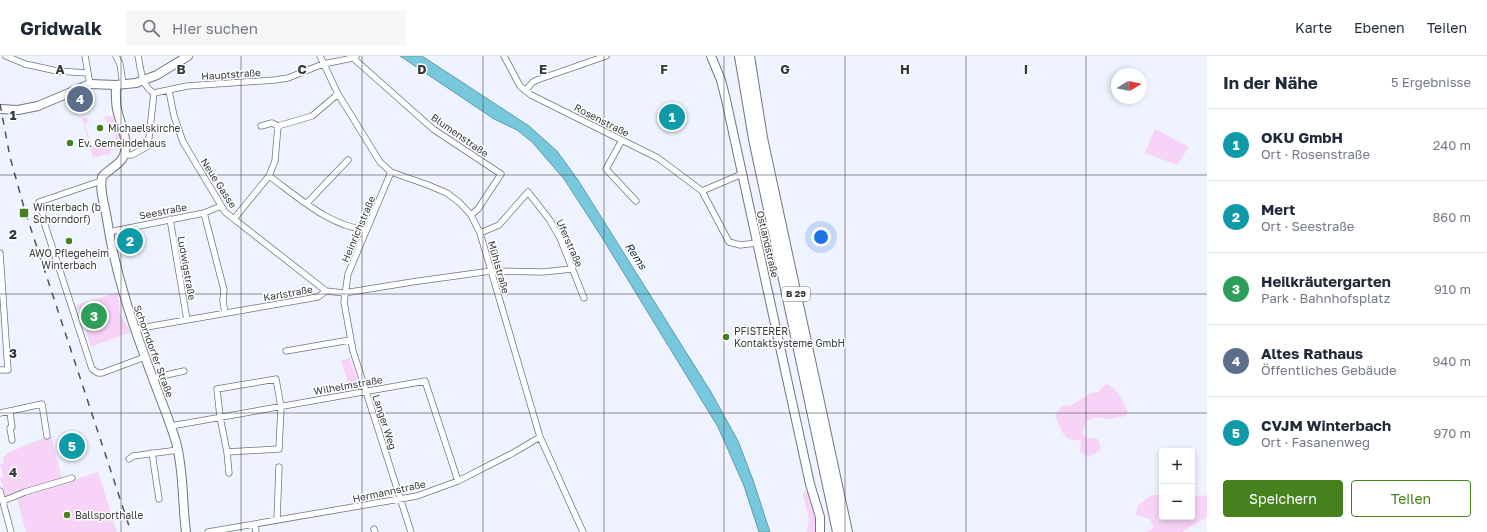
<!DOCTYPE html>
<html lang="de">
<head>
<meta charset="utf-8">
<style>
  body { margin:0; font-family:"Golos Text",sans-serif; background:#f6f6f7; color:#1f2937 }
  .controls { position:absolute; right:12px; bottom:12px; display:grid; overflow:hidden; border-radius:4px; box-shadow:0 2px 6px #0003 }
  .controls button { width:36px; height:36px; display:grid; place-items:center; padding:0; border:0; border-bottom:1px solid #e0e1e3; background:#fff; color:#1f2937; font:20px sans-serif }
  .compass { position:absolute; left:1111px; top:12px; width:36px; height:36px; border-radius:50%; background:#fff; box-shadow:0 2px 6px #0003; rotate:80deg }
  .you { position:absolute; left:821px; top:181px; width:14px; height:14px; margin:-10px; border:3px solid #fff; border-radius:50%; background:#1a73e8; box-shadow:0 0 0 6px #1a73e833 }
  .badge { display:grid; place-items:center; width:26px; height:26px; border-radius:50%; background:#45811d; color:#fff; font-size:13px; font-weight:700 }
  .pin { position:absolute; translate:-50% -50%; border:2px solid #fff; box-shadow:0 1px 4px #0006 }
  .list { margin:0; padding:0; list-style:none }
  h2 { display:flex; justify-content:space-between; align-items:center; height:52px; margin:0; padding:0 16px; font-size:17px }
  h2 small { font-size:13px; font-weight:400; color:#747a83 }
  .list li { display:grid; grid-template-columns:26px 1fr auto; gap:12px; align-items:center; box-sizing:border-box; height:72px; padding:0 16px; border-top:1px solid #e0e1e3 }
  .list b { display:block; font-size:15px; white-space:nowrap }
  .list p { margin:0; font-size:13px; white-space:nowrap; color:#747a83 }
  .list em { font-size:13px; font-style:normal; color:#747a83 }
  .actions { display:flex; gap:8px; padding:12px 16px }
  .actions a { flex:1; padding:9px 0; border:1px solid #45811d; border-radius:4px; text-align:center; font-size:14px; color:#45811d }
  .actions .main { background:#45811d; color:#fff }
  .icon { flex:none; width:22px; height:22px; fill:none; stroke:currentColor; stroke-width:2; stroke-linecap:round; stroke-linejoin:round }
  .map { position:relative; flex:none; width:1207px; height:476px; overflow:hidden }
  header { display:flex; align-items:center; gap:24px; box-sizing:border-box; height:56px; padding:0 20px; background:#fff; border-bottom:1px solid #e0e1e3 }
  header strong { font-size:19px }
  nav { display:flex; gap:22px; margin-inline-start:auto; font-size:14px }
  .search { width:280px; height:36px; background:#f6f6f7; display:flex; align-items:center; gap:10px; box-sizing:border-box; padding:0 14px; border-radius:4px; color:#747a83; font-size:15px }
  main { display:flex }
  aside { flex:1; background:#fff }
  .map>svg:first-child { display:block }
</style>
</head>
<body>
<header>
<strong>Gridwalk</strong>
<div class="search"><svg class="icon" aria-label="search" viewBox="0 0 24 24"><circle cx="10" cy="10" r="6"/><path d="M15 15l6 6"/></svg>Hier suchen</div>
<nav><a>Karte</a><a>Ebenen</a><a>Teilen</a></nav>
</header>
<main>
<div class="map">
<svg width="1207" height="476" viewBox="0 0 1207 476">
  <rect width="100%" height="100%" fill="#eff3ff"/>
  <path fill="#f6d3f7" d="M107,60l6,1 2,4 -2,2 6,9v10h-3v8h-5l-1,4 -17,3 -11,-38 5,-2 2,5 -4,2 6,22 6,2 19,-8 -4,-10 -2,-1 -6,-12z
    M1155,73l34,18 -12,18 -32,-12z
    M118,236l2,22 11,18 -40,15 -12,-38 -3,1 -2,-4z
    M350,302l10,30 -9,3 -10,-30z
    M1106,328c11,3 17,18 22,27l-2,5 -18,3 -11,-2 -9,3 -6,12 3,5 13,2 3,11 -13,7 -8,-5 1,-11 -13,-2 -6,-7 -7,-17 7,-9 10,-1 18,-12 8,-1z
    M51,379l11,44 -33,8 -23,11 -6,-20 3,-1 -3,-13 4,-1 -1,-7h3l-1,-2z
    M98,416l19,60h-91l-9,-33z
    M805,434l3,2 7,26v14h-8l2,-12 -6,-26z
    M1152,439h10v22h30v-21h10l5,-1v22l-25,15h-37l9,-4 -4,-9 -14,-4 2,-10z"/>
  <path fill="#77c7dd" stroke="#649cad" d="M400,0h22l107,70 28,25 21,29 133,212 27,49 15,39 17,52h-11l-15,-46 -26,-59 -117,-191 -37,-57 -32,-37 -15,-12 -23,-11z"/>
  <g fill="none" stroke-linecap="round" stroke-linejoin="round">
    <g stroke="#717683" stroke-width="7">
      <path id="street" d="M6,0l19,8 32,7 31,2
        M85,0l5,28
        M116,0l4,8 3,21
        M138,0c3,13 3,30 16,37l33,-7 88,-6 13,-2 35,-14 30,-6 3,-2
        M320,0l18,38 42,68 11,10 37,13 19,8 13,10 11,12 9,18 60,204 43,95
        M504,0l16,30 11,9 127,63 44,33 40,-17
        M353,2l80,71 68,45 -23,35 -7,6
        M169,35l5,25 9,26 42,70 101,79
        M525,35l8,-9 4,-2 69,-24
        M261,70l11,-3 6,3
        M622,84l-16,29 30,32
        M124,99h8l16,-9 6,-53
        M391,116l-43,102 -4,28 9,49 58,181
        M269,120c29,21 60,50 97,54
        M101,125l-62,21 6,18 -1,2 48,147 6,4h4l43,-16
        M702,135l27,51 11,3 17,-2
        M307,147l41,-43
        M204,157l20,77 -1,11 2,12
        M170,163l17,101
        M234,163l35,-43 6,-15 3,-35 34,-10 26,-22
        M109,176l95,-19 17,-7
        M480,177l19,-8 29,-33 21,27 11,19 24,60
        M0,197l8,117h-8
        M135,273l183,-32 8,-6 18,2 68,-11 79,-11 52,1 29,-3
        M286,295l64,-11
        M152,322l32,-7
        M10,356l2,15 -2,1 2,12
        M0,357l42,-9 5,32
        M171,370l254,-45 33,100
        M227,396l52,-3 2,-42 -5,-28 -59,10 3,28 7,35 2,21
        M152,397l7,46
        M129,403l4,-3 45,-6
        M0,435l11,41
        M3,445l22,-9 47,-14
        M277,464l2,-53
        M255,468l1,8
        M374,473l1,3
        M208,476l209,-36 41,-15 55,-28 27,-16"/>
    </g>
    <g stroke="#717683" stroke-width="10">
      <path id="secondary" d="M711,0l10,24 5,20 84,384 10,33v15
        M116,29c0,9 -1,19 2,28 3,14 13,32 4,46 -5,7 -14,11 -20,18 -3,13 3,29 5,42 8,55 26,106 45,157 8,22 17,43 24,66 8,29 6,60 10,90
        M0,53l18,1 20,-4 52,-22 26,1 20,-2 21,-8 31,-19"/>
    </g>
    <g stroke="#717683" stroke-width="12">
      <path id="highway" d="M740,0l14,83 84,393
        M749,0l13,82 85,394"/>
    </g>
    <use href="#street" stroke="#fff" stroke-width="5.5"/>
    <use href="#secondary" stroke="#fff" stroke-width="8"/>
    <use href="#highway" stroke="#fff" stroke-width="10"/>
    <path stroke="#505259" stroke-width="1.5" stroke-dasharray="7 7" stroke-linecap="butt" d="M0,48l10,53 15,54 106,321"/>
  </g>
  <path fill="none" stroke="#36383e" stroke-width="1" stroke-opacity="0.55" d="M121,0v476M241,0v476M362,0v476M483,0v476M604,0v476M724,0v476M845,0v476M966,0v476M1086,0v476M0,119h1207M0,238h1207M0,357h1207"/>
  <g fill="#45811d" stroke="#fff" stroke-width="1.5">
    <circle cx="100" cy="72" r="4"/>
    <circle cx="70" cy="87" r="4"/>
    <rect x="19" y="152" width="10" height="10" rx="2"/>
    <circle cx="69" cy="185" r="4"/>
    <circle cx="726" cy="281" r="4"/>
    <circle cx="67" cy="459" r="4"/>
  </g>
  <g text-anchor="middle" stroke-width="3" stroke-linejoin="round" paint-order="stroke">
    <rect fill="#fff" stroke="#727478" stroke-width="1" x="782" y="231" width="28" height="14" rx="3"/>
    <g font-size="9" font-weight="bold" fill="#36383e">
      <text x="796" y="241">B 29</text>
    </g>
    <g font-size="10" fill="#36383e" stroke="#fff">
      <text transform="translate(231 18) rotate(-4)" y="4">Hauptstraße</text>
      <text transform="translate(602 64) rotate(27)" y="4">Rosenstraße</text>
      <text transform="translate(460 79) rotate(35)" y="4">Blumenstraße</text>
      <text transform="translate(219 127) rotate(57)" y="4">Neue Gasse</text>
      <text transform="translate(163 155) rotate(-11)" y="4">Seestraße</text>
      <text transform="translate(358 173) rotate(-67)" y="4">Heinrichstraße</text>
      <text transform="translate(570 187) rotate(66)" y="4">Uferstraße</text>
      <text transform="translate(768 188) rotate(77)" y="4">Ostlandstraße</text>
      <text transform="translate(499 211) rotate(74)" y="4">Mühlstraße</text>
      <text transform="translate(187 212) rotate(80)" y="4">Ludwigstraße</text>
      <text transform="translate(288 237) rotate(-10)" y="4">Karlstraße</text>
      <text transform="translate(154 295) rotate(70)" y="4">Schorndorfer Straße</text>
      <text transform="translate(348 329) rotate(-10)" y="4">Wilhelmstraße</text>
      <text transform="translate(385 366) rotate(72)" y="4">Langer Weg</text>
      <text transform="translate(389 435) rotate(-12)" y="4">Hermannstraße</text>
    </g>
    <g font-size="10" fill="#36383e" stroke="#fff" text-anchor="start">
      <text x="108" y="76">Michaelskirche</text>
      <text x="78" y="91">Ev. Gemeindehaus</text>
      <text x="33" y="155">Winterbach (b<tspan x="33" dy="12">Schorndorf)</tspan></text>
      <text x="69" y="201" text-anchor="middle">AWO Pflegeheim<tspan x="69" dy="12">Winterbach</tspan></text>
      <text x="734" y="279">PFISTERER<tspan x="734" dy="12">Kontaktsysteme GmbH</tspan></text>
      <text x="75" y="463">Ballsporthalle</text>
    </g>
    <g font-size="11" font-style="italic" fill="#062f38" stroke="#fff">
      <text transform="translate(636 200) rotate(57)" y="4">Rems</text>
    </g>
  </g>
  <g font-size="13" text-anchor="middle" font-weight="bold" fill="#36383e" stroke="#fff" stroke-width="3" stroke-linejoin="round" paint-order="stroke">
    <text x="60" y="18">A</text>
    <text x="181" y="18">B</text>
    <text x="302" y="18">C</text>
    <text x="422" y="18">D</text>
    <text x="543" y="18">E</text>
    <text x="664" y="18">F</text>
    <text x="785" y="18">G</text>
    <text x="905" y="18">H</text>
    <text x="1026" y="18">I</text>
    <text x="13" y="64">1</text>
    <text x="13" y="183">2</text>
    <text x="13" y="302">3</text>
    <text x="13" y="421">4</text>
  </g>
</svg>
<div class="controls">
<button>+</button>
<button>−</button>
</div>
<svg class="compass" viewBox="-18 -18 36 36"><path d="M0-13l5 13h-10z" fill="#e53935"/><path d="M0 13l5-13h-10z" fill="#747a83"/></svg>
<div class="you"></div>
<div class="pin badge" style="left:672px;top:61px;background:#0f9aa8">1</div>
<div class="pin badge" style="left:130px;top:185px;background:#0f9aa8">2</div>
<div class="pin badge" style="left:94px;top:260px;background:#2e9e5b">3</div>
<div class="pin badge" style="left:80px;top:43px;background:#5c6f8a">4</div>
<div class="pin badge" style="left:72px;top:390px;background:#0f9aa8">5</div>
</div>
<aside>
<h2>In der Nähe<small>5 Ergebnisse</small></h2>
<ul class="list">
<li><span class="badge" style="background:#0f9aa8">1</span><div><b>OKU GmbH</b><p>Ort · Rosenstraße</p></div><em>240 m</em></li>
<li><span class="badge" style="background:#0f9aa8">2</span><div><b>Mert</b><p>Ort · Seestraße</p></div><em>860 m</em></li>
<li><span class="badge" style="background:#2e9e5b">3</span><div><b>Heilkräutergarten</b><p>Park · Bahnhofsplatz</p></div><em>910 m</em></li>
<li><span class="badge" style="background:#5c6f8a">4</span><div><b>Altes Rathaus</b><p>Öffentliches Gebäude</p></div><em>940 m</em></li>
<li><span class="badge" style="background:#0f9aa8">5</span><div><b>CVJM Winterbach</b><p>Ort · Fasanenweg</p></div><em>970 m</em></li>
</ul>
<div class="actions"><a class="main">Speichern</a><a>Teilen</a></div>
</aside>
</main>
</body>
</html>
